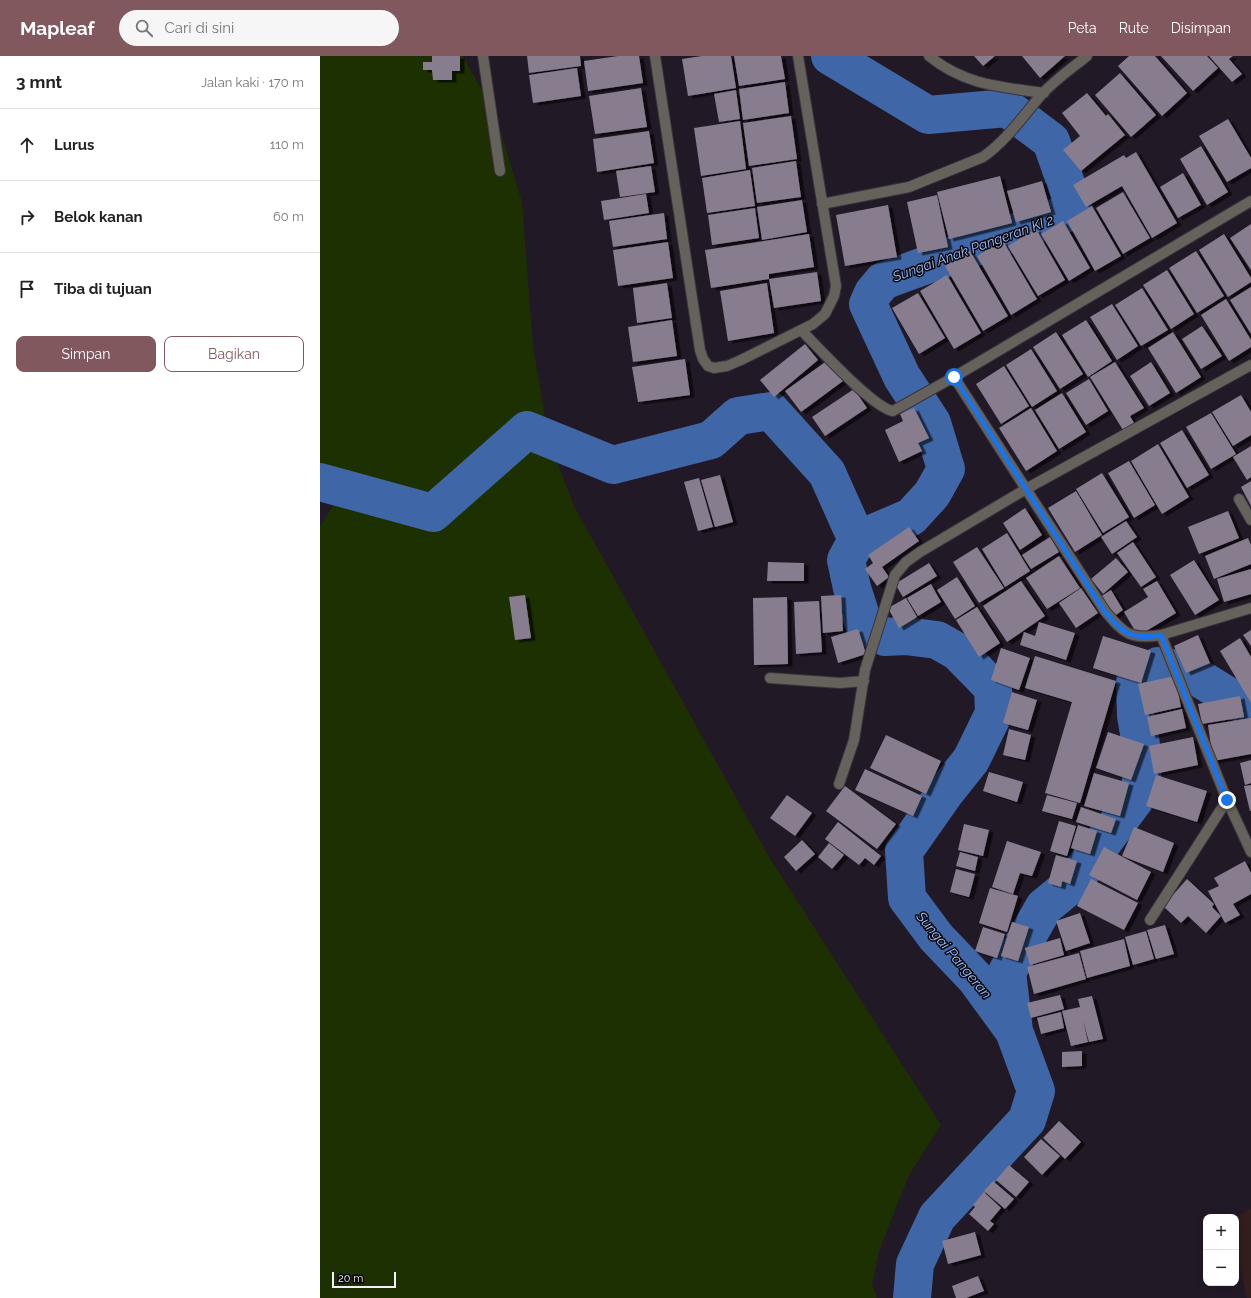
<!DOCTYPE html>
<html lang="id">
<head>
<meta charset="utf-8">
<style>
  body { margin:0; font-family:Raleway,sans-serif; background:#f6f6f6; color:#222 }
  .controls { position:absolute; right:12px; bottom:12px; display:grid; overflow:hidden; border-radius:8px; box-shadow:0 2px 10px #0003 }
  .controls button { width:36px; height:36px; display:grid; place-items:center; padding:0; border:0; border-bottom:1px solid #e0e0e0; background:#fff; color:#222; font:20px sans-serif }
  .scale { position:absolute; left:12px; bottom:10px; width:64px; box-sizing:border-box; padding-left:4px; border:2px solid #f5eff9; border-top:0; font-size:11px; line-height:14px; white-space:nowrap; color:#f5eff9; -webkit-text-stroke:3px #09060b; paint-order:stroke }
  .stop { position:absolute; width:12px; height:12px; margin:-9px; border:3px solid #1a73e8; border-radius:50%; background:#fff }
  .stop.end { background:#1a73e8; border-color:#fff; box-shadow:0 1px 4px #0008 }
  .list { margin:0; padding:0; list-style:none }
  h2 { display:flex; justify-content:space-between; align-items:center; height:52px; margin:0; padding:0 16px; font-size:17px }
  h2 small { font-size:13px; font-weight:400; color:#767676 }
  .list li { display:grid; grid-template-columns:26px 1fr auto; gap:12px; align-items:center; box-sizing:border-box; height:72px; padding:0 16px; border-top:1px solid #e0e0e0 }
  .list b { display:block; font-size:15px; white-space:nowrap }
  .list em { font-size:13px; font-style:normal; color:#767676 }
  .actions { display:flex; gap:8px; padding:12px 16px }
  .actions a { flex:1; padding:9px 0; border:1px solid #80585e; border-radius:8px; text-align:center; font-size:14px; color:#80585e }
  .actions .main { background:#80585e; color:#fff }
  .icon { flex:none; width:22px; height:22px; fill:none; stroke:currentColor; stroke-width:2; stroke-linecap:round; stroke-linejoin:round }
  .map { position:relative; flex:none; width:931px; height:1242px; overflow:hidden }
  header { display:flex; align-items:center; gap:24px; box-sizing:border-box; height:56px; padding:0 20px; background:#80585e; color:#fff }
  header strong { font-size:19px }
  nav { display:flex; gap:22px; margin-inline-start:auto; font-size:14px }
  .search { width:280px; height:36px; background:#f6f6f6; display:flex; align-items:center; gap:10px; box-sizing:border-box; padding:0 14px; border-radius:22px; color:#767676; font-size:15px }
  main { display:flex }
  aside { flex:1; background:#fff }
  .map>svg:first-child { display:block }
</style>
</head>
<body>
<header>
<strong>Mapleaf</strong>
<div class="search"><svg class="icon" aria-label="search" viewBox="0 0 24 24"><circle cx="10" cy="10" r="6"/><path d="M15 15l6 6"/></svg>Cari di sini</div>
<nav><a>Peta</a><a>Rute</a><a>Disimpan</a></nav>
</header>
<main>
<aside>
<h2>3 mnt<small>Jalan kaki · 170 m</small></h2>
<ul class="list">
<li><svg class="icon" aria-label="ahead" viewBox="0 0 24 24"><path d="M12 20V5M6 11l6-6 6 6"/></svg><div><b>Lurus</b></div><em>110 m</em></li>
<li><svg class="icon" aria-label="right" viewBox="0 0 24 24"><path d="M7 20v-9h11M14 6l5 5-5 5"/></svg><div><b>Belok kanan</b></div><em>60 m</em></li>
<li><svg class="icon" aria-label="arrive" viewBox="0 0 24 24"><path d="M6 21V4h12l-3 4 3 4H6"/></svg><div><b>Tiba di tujuan</b></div></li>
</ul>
<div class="actions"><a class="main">Simpan</a><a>Bagikan</a></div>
</aside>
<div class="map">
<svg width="931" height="1242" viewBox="0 0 931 1242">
  <defs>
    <filter id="shadow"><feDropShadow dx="4.5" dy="2.5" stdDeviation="0" flood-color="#0009"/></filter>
  </defs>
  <rect width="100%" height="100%" fill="#221926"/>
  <path fill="#311e1d" d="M931,1153v89h-4l-11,-48 -1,-33z"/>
  <path fill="#1c3002" d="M0,0h143l33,60 26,86 11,144 16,95 25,65 195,351 172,268 -32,50 -30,76 -7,33 5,14h-557v-772l18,-28 -18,-35z"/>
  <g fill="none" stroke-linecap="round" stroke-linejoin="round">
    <path stroke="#3f66a6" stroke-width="38" d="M510,0l98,59 79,-7 44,33 22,62 -8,11 -182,67 -10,12 -5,11 34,73 30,46 14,46 -14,25 -21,23 -54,23
      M0,426l113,31 94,-83 86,35 98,-25 27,-24 33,-5 56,62 30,67
      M537,484l-11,20 6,28 12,37 21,12 20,-1 32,4 21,12 35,36 1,25 -23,47 -27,34 -40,57 3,47 29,39 40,42 38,52 22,60 -9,29 -90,97 -22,47 -3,34
      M694,975l-7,-59 37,-65 28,-23 67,-90 5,-32 -8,-46 -1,-34 23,-16 28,4 65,40"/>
  </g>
  <path fill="#887d8e" filter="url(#shadow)" d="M112,0h28v15h-8v9h-19l-1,-10h-9v-8h9z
    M207,0h53l1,10 -52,7z
    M298,0h21l4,27 -55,8 -4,-30z
    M382,0h29l5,32 -48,8 -6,-37z
    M414,0h47l4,23 -46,7z
    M654,0h21l-12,10z
    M702,0h43l-25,22z
    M809,0h26l32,37 -25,23 -44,-50z
    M841,0h46l11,12 -25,23z
    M889,0h24l-4,3 13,15 -10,8z
    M257,12l4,28 -48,7 -4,-28z
    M800,17l36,42 -25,22 -36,-42z
    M465,26l4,31 -46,7 -4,-31z
    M321,32l6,39 -52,7 -6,-38z
    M416,34l4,29 -21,3 -5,-28z
    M767,37l19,23 2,-2 17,21 -44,36 -18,-21 17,-14 -18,-23z
    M471,60l6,43 -48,7 -6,-43z
    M908,63l23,39v10l-24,14 -28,-46z
    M420,65l6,48 -45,7 -7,-48z
    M329,75l5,32 -57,9 -4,-33z
    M881,90l27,46 -21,13 -27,-46z
    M816,96l41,71 -25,15 -30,-52 -36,21 -13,-22 51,-30 2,3z
    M476,105l5,36 -44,6 -5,-35z
    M331,110l4,26 -35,5 -4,-26z
    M430,114l5,36 -48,7 -5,-35z
    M863,117l18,32 -23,13 -18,-31z
    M680,120l12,47 -63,16 -12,-47z
    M722,125l9,31 -35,10 -9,-31z
    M803,136l27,46 -27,16 -27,-46z
    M326,138l3,19 -45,7 -3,-19z
    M617,139l11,52 -30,6 -11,-51z
    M482,144l5,32 -45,8 -5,-33z
    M568,149l9,52 -52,9 -9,-51z
    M772,150l29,50 -26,15 -28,-50z
    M435,152l4,30 -47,7 -4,-30z
    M344,157l3,26 -54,8 -4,-26z
    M743,165l27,47 -21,13 -28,-47z
    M931,168v46l-21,-32z
    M716,173l29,51 -27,16 -30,-50z
    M489,178l5,33 -45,7v5l-58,9 -6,-38z
    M904,178l27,44v4l-23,15 -29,-47z
    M683,185l34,58 -26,16 -34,-59z
    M348,186l5,36 -55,8 -5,-36z
    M650,195l38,65 -25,15 -38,-65z
    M876,195l28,45 -27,17 -28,-45z
    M847,214l27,44 -23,15 -28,-44z
    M497,216l4,29 -47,7 -5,-29z
    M627,219l34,58 -27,16 -34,-58z
    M347,227l5,35 -35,5 -4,-35z
    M447,227l7,50 -46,8 -8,-50z
    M931,231v47l-21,-34z
    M822,232l26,42 -27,16 -26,-41z
    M598,237l27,45 -26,16 -27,-46z
    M906,243l25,41v7l-22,14 -28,-46z
    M792,248l26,42 -21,14 -27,-43z
    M352,264l5,36 -44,6 -5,-35z
    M766,264l26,41 -24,16 -26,-42z
    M882,270l20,30 -21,13 -19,-30z
    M736,276l27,42 -23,15 -27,-42z
    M853,276l28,45 -25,16 -28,-45z
    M485,288l13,16 -44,37 -14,-17z
    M711,293l26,42 -25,16 -26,-42z
    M365,303l5,36 -52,7 -6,-35z
    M508,304l15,21 -42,31 -16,-21z
    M795,306l29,46 -14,8 4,7 -11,7 -33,-53z
    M831,306l19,31 -21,13 -19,-30z
    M684,310l25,40 -28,18 -25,-40z
    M769,323l19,32 -22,14 -20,-32z
    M534,333l13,19 -42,28 -13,-19z
    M742,337l24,39 -27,17 -24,-39z
    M921,339l10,17v23l-18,11 -21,-34z
    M594,352l15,30 -11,5 4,8 -23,11 -14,-32 18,-9 -3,-7z
    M711,352l26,43 -31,20 -27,-43z
    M891,357l25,41 -25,15 -25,-42z
    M862,374l27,45 -22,13 -27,-45z
    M838,388l31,53 -27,17 -31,-53z
    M931,390v31l-4,3 -14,-23z
    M809,405l26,44 -21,13 -26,-45z
    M782,417l27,44 -26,16 -27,-44z
    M400,419l13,47 -18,5 -14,-47z
    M379,422l14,49 -15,4 -14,-49z
    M931,425v25l-10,-19z
    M756,435l26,44 -27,17 -27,-44z
    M705,452l17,27 -22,15 -17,-27z
    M908,455l11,27 -40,16 -11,-27z
    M806,465l11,16 -25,17 -11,-17z
    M589,471l10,14 -37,26 7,10 -12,9 -12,-17 8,-6 -5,-8z
    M687,477l23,38 -25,16 -23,-38z
    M730,481l9,15 -28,17 -9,-14z
    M928,482l3,7v19l-37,15 -9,-23z
    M813,486l23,35 -15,10 -24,-34z
    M657,491l27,41 -25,15 -26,-41z
    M739,500l21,32 -33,21 -21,-31z
    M796,502l12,14 -25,22 -12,-15z
    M874,504l25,40 -24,15 -25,-40z
    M448,506l36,1v18h-37z
    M609,507l8,13 -34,21 -8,-13z
    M931,513v25l-27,8 -7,-23z
    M637,521l18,29 -20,13 -18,-29z
    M701,525l24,35 -38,26 -24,-36z
    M837,525l19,32 -38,23 -14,-24 24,-15 -5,-8z
    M611,528l10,18 -23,14 -11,-18z
    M761,532l17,25 -22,15 -17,-25z
    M791,534l12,20 -10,7 -13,-20z
    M205,539l6,43 -16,2 -6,-43z
    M521,539l2,36 -20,2 -2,-37z
    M467,541l1,67 -34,1 -1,-67z
    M586,542l11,19 -18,11 -11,-20z
    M499,545l3,51 -26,2 -2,-52z
    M657,551l23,36 -21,14 -23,-37z
    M719,566l36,11 -9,27 -46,-15 4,-13 11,4z
    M538,573l8,25 -28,9 -7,-26z
    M931,574v16l-8,-11z
    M878,579l12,28 -24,10 -12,-27z
    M783,580l48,15 -10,32 -48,-15z
    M920,582l11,19v46l-31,-52z
    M681,592l29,10 -11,32 -28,-10z
    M715,600l81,25 -36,122 -35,-10 27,-91 -47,-14z
    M855,620l6,31 -36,8 -7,-31z
    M692,636l25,8 -9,30 -25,-7z
    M920,640l4,21 -42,7 -4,-20z
    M862,653l4,19 -35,8 -4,-19z
    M931,662v36l-38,7 -5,-36z
    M689,673l22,6 -6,25 -22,-5z
    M788,676l36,12 -13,36 -35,-12z
    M566,679l55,26 -15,33 -56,-26z
    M873,681l5,28 -44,9 -5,-28z
    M931,704v23l-6,2 -5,-22z
    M545,713l57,27 -9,20 -58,-26z
    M669,716l34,10 -6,20 -34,-11z
    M774,717l35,10 -9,33 -36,-10z
    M836,719l51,16 -10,31 -51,-16z
    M931,729v26h-1l-6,-25z
    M525,730l51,38 -19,25 -51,-38z
    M467,739l25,18 -17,23 -25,-18z
    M727,739l30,8 -5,16 -30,-8z
    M761,751l35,12 -5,14 -35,-11z
    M739,765l17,5 -9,30 -17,-5z
    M518,766l43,34 -7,9 -9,-7 -6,7 -34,-26z
    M644,768l25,6 -6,26 -25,-6z
    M758,769l19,6 -7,23 -19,-6z
    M814,771l40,16 -11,29 -41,-16z
    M482,784l13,14 -19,17 -12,-14z
    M687,785l34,11 -9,24 -12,-3 -7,21 -21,-7z
    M509,787l15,12 -12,14 -14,-12z
    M784,791l47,25 -14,28 -48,-25z
    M640,796l18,5 -3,14 -19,-5z
    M736,799l21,6 -7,23 -8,-3 -1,6 -13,-4z
    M925,805l6,12v21l-18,10 7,11 -15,8 -17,-32 11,-5 -5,-8z
    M636,813l19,5 -6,23 -19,-5z
    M771,823l47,24 -14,27 -47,-24z
    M867,823l27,25 -2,3 9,9 -15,17 -18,-17 -7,7 -18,-17z
    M670,832l28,8 -11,36 -28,-9z
    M760,857l10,30 -24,8 -10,-30z
    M692,866l17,5 -11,34 -17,-5z
    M845,869l9,29 -18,5 -9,-29z
    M663,871l22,7 -8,24 -22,-7z
    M826,875l8,28 -21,6 -8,-28z
    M740,882l4,17 -34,10 -5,-17z
    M804,883l6,27 -43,12 -7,-27z
    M759,897l7,26 -52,15 -7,-27z
    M740,939l4,14 -33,9 -4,-15z
    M772,940l11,43 -14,3 -6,-22 5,22 -17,4 -9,-35 18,-4 -2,-8z
    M741,956l3,16 -23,6 -4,-16z
    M762,995v15l-20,1v-15z
    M739,1065l22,21 -16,17 -22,-21z
    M721,1083l19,17 -18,19 -18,-18z
    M689,1109l20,17 -13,15 -20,-17z
    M673,1125l21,18 -9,10 -21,-18z
    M664,1136l17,16 -11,13 4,3 -6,7 -19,-17 6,-7 -2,-2z
    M655,1176l6,23 -33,9 -6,-23z
    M658,1220l6,15 -18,7h-10l-4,-12z"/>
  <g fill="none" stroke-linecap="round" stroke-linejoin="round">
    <g stroke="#3b333f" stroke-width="12">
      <path id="minor" d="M163,0l17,115
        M335,0l45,294 3,9 5,7 6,2 13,-2 14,-6 72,-36 12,-10 9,-18 2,-10 -38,-230
        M609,0c35,29 72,31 115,37
        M502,148l87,-17 74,-30c24,-17 40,-41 59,-63 13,-14 30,-26 45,-38
        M481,274c17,17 72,78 92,81l61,-34 297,-176
        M634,321l72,112 225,-124
        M919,443l12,21
        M450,622l70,5 24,-2
        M519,728l15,-44 11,-70 30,-95 11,-13 14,-10 106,-63 79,122c19,23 26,29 56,24l90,-27
        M907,744l24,52
        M830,864l77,-120 -66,-165"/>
    </g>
    <use href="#minor" stroke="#65625b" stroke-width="10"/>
  </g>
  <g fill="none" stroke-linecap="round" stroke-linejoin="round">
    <path stroke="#1a73e8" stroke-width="5" d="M634,321l151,235c19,22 26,28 56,23l66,165"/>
  </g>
  <g text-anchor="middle" stroke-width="3" stroke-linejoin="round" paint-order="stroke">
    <g font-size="14" font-style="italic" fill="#9fc0f6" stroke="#09060b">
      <text transform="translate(653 192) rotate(-20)" y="5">Sungai Anak Pangeran KI 2</text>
      <text transform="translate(634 899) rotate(50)" y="5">Sungai Pangeran</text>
    </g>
  </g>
</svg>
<div class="controls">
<button>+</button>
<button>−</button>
</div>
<div class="scale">20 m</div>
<div class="stop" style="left:634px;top:321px"></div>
<div class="stop end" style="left:907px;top:744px"></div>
</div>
</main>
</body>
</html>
